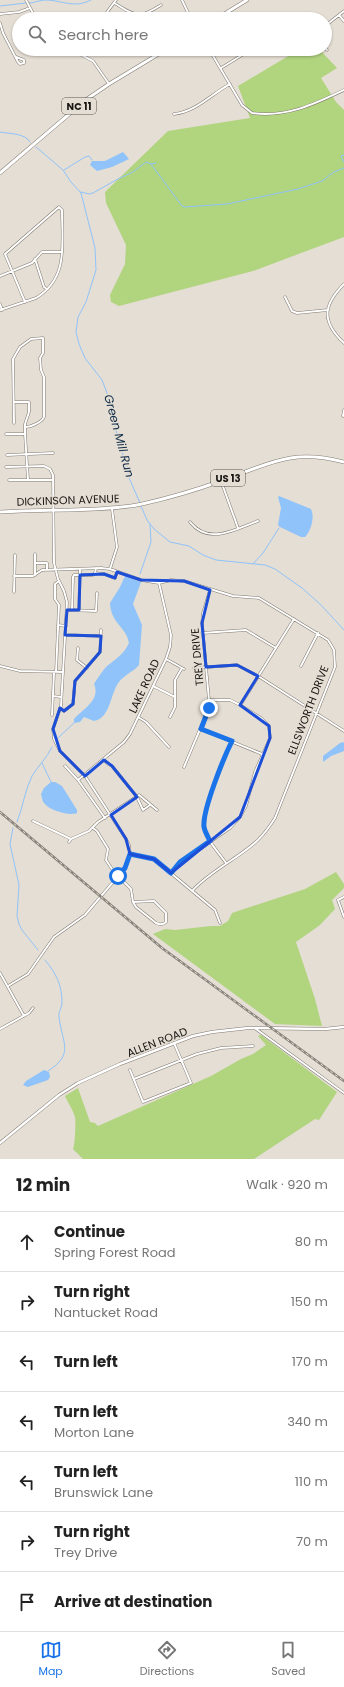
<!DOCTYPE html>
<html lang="en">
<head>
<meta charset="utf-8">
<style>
  body { margin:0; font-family:Poppins,sans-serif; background:#f6f6f6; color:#222 }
  .stop { position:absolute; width:12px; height:12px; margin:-9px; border:3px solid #1a73e8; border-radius:50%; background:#fff }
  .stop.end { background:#1a73e8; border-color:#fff; box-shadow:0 1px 4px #0008 }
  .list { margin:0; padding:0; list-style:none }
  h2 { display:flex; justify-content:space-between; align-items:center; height:52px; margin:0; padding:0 16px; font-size:17px }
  h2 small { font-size:13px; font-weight:400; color:#767676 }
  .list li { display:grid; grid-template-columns:26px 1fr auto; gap:12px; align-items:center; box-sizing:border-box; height:60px; padding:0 16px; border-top:1px solid #e0e0e0 }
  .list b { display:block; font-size:15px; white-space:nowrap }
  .list p { margin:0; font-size:13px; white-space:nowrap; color:#767676 }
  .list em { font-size:13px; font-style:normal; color:#767676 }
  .icon { flex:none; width:22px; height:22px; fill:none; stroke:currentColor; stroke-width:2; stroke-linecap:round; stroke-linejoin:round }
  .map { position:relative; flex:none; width:344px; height:1159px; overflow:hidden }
  .search { position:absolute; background:#fff; box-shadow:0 1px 3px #0004; left:12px; right:12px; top:12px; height:44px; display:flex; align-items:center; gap:10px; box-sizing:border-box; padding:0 14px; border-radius:22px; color:#767676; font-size:15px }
  .sheet { height:472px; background:#fff }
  nav { display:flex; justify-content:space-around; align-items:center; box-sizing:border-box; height:56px; border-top:1px solid #e0e0e0; background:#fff; font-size:11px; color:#767676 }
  nav a { display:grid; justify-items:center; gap:2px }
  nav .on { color:#1a73e8 }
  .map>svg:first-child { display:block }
</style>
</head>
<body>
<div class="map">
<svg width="344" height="1159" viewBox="0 0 344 1159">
  <rect width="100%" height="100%" fill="#e5ded4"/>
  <path fill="#b1d47f" d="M300,49h19l18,19 -16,10 15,24 8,8v127l-91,34 -134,35 -8,-4 -1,-7 15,-31 1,-19 -20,-42 -1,-11 63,-61 82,-13 -12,-32z
    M336,872l8,12v4l-12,12 3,9 -15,16 -24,17 19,57 7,27 -47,-2 -122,-90 12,-5 10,1 36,-4h9l8,-5 4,-8 73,-24z
    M261,1035l76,57 -18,28 -4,-1 -61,40h-171l-10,-10c2,-3 3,-29 2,-32 -2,-7 -7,-14 -10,-21l13,-8 12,34 5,1 3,3 113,-50 30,-17 12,-5 13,-9 -8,-9z"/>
  <path fill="#8fc3f9" d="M123,152l6,7 -17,8 -15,4 -7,-6 2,-4h13z
    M279,496l32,13c4,8 0,22 -6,28h-4l-21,-10 -2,-2 3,-17 -3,-11z
    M125,576l16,6 -8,22 9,21 -3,40c-6,7 -15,10 -20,17 -9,11 -8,36 -25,39l-10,-4 -4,5 -6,1v-4c9,-10 27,-19 20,-35 3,-5 9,-14 13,-18 9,-7 17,-12 22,-23 -3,-17 -18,-19 -19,-40l10,-16z
    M343,742l1,1v8l-13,5 -8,6v-6l17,-13z
    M51,782h4l7,4 15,24v3c-8,3 -27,-2 -33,-10 -2,-2 -2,-6 -3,-9l3,-6z
    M44,1070l5,2 1,5 -2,3 -20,7 -5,-2 3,-4z"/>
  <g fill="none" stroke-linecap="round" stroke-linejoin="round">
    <path stroke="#8fc3f9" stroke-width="1" d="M29,3c5,0 11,-3 16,-3 17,0 29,9 46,0
      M0,6l26,-3
      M0,132c10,2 25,1 30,10
      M36,147l27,23 8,12 10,11 14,55 1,22 -10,32 -8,15 -2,15 3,12 6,14 17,22 5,13 8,34 15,53 10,23
      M344,155l-3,1 3,6
      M151,164l31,42 3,1 42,-3 71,-15 24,-8 12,-9 10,-4
      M64,170l21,-13 4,-1 3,4
      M81,192l8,2 4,-1 25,-14 15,-7 13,-10 5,2 5,-1
      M141,506l6,14 7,9 16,13 19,4 14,9 13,5 49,5 10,4 27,19 19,17 23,25
      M253,564l10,-11 16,-25
      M140,574l11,-32 -1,-18
      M58,738l17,-16
      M42,763l9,19
      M17,822c6,-15 8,-32 15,-46 6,-10 15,-18 20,-29
      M13,828l-3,16 9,41 -2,31 2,8 3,6 16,20
      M45,960c11,13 17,25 17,42 0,6 -4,10 -3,15 3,26 16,37 -11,54"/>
    <g stroke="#807971" stroke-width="3">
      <path id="street" d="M26,0l10,19
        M182,0l9,19
        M114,3c23,13 23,17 47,2
        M0,14l19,-2 11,-4
        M339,15l5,6
        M102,19l14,-19
        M0,23l3,10 15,29 2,2 4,-1v-3l-8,-3
        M325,26l19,-15
        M325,47l2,3
        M70,49l23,12 16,23
        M209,49l33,56 10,8c33,5 63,-9 92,-23
        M221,68l31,-19
        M174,114c23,-3 36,-19 56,-30
        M35,259l9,28 3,2
        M0,276l32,-13 10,-11h19
        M344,284c-22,22 -22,38 0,59
        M285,297l7,14 5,2 31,-3
        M0,304l2,6
        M0,310l36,-12c33,-20 26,-54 26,-88l-3,-3 -54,47 20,48
        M14,402h15v10l-4,12v10l3,46
        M343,416l1,-6
        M14,423l-1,-64 7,-12 11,-8 12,-1v15l-3,5 1,12 3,7v40c-2,5 -13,10 -19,10
        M6,434h19
        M7,455l46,-2
        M6,467l38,-1 6,3 3,6 1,88 4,16 6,12 3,11 -6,104 -8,23 1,10 6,12 25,25 41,63 3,6 1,9 -5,14 -40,47 -31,22 -26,37 -20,12
        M9,480h43
        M221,481l17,47
        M190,522c19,24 46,7 68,-1
        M35,563h12v7
        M96,568l-1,5 9,1 11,4 2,-6
        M110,569l7,-22 -5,-38
        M35,575v-21
        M14,576h19l9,-6 59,-2 9,1 31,11 18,3 12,-3 13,1 49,15 26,2 69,42 6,10 1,17 -60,151c-5,8 -10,15 -17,22 -20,19 -47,30 -66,51
        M14,592l1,-37
        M67,610l29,1 1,-18
        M72,610l1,-33 1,-2h19l2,-2
        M79,610l1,-41
        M58,625l8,1
        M202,633l44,-3 30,18
        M65,635l36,1
        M78,648l-1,12 10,8
        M166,659l18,10
        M0,666l20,5 43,1
        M301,666l17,-33
        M194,668l43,-3 21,11 86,55
        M56,672l3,-67 -4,-6v-15l4,-3
        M153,686l22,11
        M53,696l8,1
        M241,704l53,-85
        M60,708l4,3 9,-7 2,-23 25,-29 1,-22
        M52,715l2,-42
        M138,717l8,5 23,25
        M170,717l5,-10v-27l7,-12
        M201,729l61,25
        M104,760l4,4 4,2 25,31 6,13 7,-5
        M65,766l13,14 27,38
        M184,767l25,-59v-8l-7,-77 1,-10 7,-23
        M78,780l46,-38 6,-8 36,-75 4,-12 1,-12 -12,-52
        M33,821l38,18
        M93,828l4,3 11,18 -2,11 8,12
        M69,842l2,-3 18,-8 9,-9 41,-27 18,15
        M130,854l24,5 61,51 5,13
        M226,863c-7,-10 -19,-22 -21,-34 -4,-16 19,-71 27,-88
        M171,873l9,-10 50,-35 10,-11 6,-11 9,-34 15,-34 -1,-12 -8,-8 -21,-13 -10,-5h-21
        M118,876l13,13 2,13 3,5 20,16c4,2 7,2 10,-1v-9l-12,-12 -21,1
        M344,897l-6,3 6,17
        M0,973l24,43
        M0,1029l29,-16 4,-5
        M256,1029l88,64
        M130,1070l13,32 48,-19 -17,-40
        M134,1079l63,-25 24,-6 32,-2"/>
    </g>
    <g stroke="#807971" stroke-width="3.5">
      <path id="secondary" d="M0,1143l59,-48 19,-12 42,-19 73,-28 19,-4 36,-4 77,1 19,-2"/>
    </g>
    <g stroke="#807971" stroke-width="4">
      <path id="primary" d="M216,19l31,-19
        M0,173l87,-74 22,-15 58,-35
        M0,512c23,-1 47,-2 70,-2 24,-1 48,-1 72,-6 27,-6 54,-14 79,-23 48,-17 70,-33 123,-19"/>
    </g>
    <use href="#street" stroke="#fff" stroke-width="2"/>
    <use href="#secondary" stroke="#fff" stroke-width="2.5"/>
    <use href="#primary" stroke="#fff" stroke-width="3"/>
    <g stroke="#88837c" stroke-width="2.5">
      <path id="rail" d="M0,812l162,136 182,133"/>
    </g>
    <use href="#rail" stroke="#e5ded4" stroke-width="1" stroke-dasharray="3" stroke-linecap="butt"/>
  </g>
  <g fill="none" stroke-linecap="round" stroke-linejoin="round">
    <path stroke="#1a73e8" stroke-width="5" d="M118,876l7,-8 5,-14 24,5 17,14 9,-11 30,-21c-2,-4 -5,-9 -6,-14 -2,-16 20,-70 28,-86l-31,-12 8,-21"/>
  </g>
  <path fill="none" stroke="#1d4ed8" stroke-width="3" stroke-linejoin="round" d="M117,572l24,8 43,1 26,9 -8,33 4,44 31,-2 21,11 -18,29 29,21 1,12 -30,79 -69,56 -17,-14 -24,-5 -4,-15 -15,-24 26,-18 -25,-31 -8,-6 -19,16 -25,-25 -7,-22 7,-21 4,3 9,-7 2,-23 25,-29 1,-16 -36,-1 2,-25h12l1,-35 24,-1 11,4z"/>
  <g text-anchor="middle" stroke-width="3" stroke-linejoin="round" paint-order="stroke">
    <g fill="#e5ded4" stroke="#56524d" stroke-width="1">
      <rect x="62" y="98" width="34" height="16" rx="3"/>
      <rect x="211" y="470" width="34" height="16" rx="3"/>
    </g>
    <g font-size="10" font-weight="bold" fill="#191613">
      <text x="79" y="110">NC 11</text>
      <text x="228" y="482">US 13</text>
    </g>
    <g font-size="11" fill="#191613" stroke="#e5ded4">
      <text transform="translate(68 500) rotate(-2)" y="4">DICKINSON AVENUE</text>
      <text transform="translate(197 657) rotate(-95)" y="4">TREY DRIVE</text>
      <text transform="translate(144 686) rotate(-65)" y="4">LAKE ROAD</text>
      <text transform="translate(308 710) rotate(-69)" y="4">ELLSWORTH DRIVE</text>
      <text transform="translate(157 1042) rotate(-21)" y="4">ALLEN ROAD</text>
    </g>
    <g font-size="12" font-style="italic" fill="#142f4a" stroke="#e5ded4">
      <text transform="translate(119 436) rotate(75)" y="4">Green Mill Run</text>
    </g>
  </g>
</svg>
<div class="stop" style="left:118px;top:876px"></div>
<div class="stop end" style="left:209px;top:708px"></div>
<div class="search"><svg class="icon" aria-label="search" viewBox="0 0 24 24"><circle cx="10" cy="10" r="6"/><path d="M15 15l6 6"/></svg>Search here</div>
</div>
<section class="sheet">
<h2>12 min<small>Walk · 920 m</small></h2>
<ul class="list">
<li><svg class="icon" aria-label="ahead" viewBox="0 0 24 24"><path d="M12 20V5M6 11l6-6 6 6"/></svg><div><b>Continue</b><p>Spring Forest Road</p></div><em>80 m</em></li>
<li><svg class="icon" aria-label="right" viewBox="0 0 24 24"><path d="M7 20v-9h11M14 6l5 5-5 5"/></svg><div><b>Turn right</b><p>Nantucket Road</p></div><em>150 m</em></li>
<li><svg class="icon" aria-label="left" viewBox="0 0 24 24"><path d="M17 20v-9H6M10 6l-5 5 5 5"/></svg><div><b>Turn left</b></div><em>170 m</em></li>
<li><svg class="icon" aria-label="left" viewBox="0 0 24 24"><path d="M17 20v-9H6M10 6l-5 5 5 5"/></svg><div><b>Turn left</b><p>Morton Lane</p></div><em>340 m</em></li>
<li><svg class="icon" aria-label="left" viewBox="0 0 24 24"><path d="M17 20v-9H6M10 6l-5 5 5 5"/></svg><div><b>Turn left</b><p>Brunswick Lane</p></div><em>110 m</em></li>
<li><svg class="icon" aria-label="right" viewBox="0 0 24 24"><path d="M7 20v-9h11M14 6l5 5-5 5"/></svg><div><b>Turn right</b><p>Trey Drive</p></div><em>70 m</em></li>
<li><svg class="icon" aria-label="arrive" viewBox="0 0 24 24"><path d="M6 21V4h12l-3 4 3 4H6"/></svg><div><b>Arrive at destination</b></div></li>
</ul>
</section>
<nav>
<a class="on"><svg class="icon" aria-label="map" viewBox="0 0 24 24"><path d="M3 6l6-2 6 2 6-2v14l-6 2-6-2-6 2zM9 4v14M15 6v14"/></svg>Map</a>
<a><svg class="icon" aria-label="directions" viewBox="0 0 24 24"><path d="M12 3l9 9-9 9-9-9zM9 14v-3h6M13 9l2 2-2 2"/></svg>Directions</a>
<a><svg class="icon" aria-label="saved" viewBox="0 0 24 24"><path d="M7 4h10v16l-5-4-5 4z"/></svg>Saved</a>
</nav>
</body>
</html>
